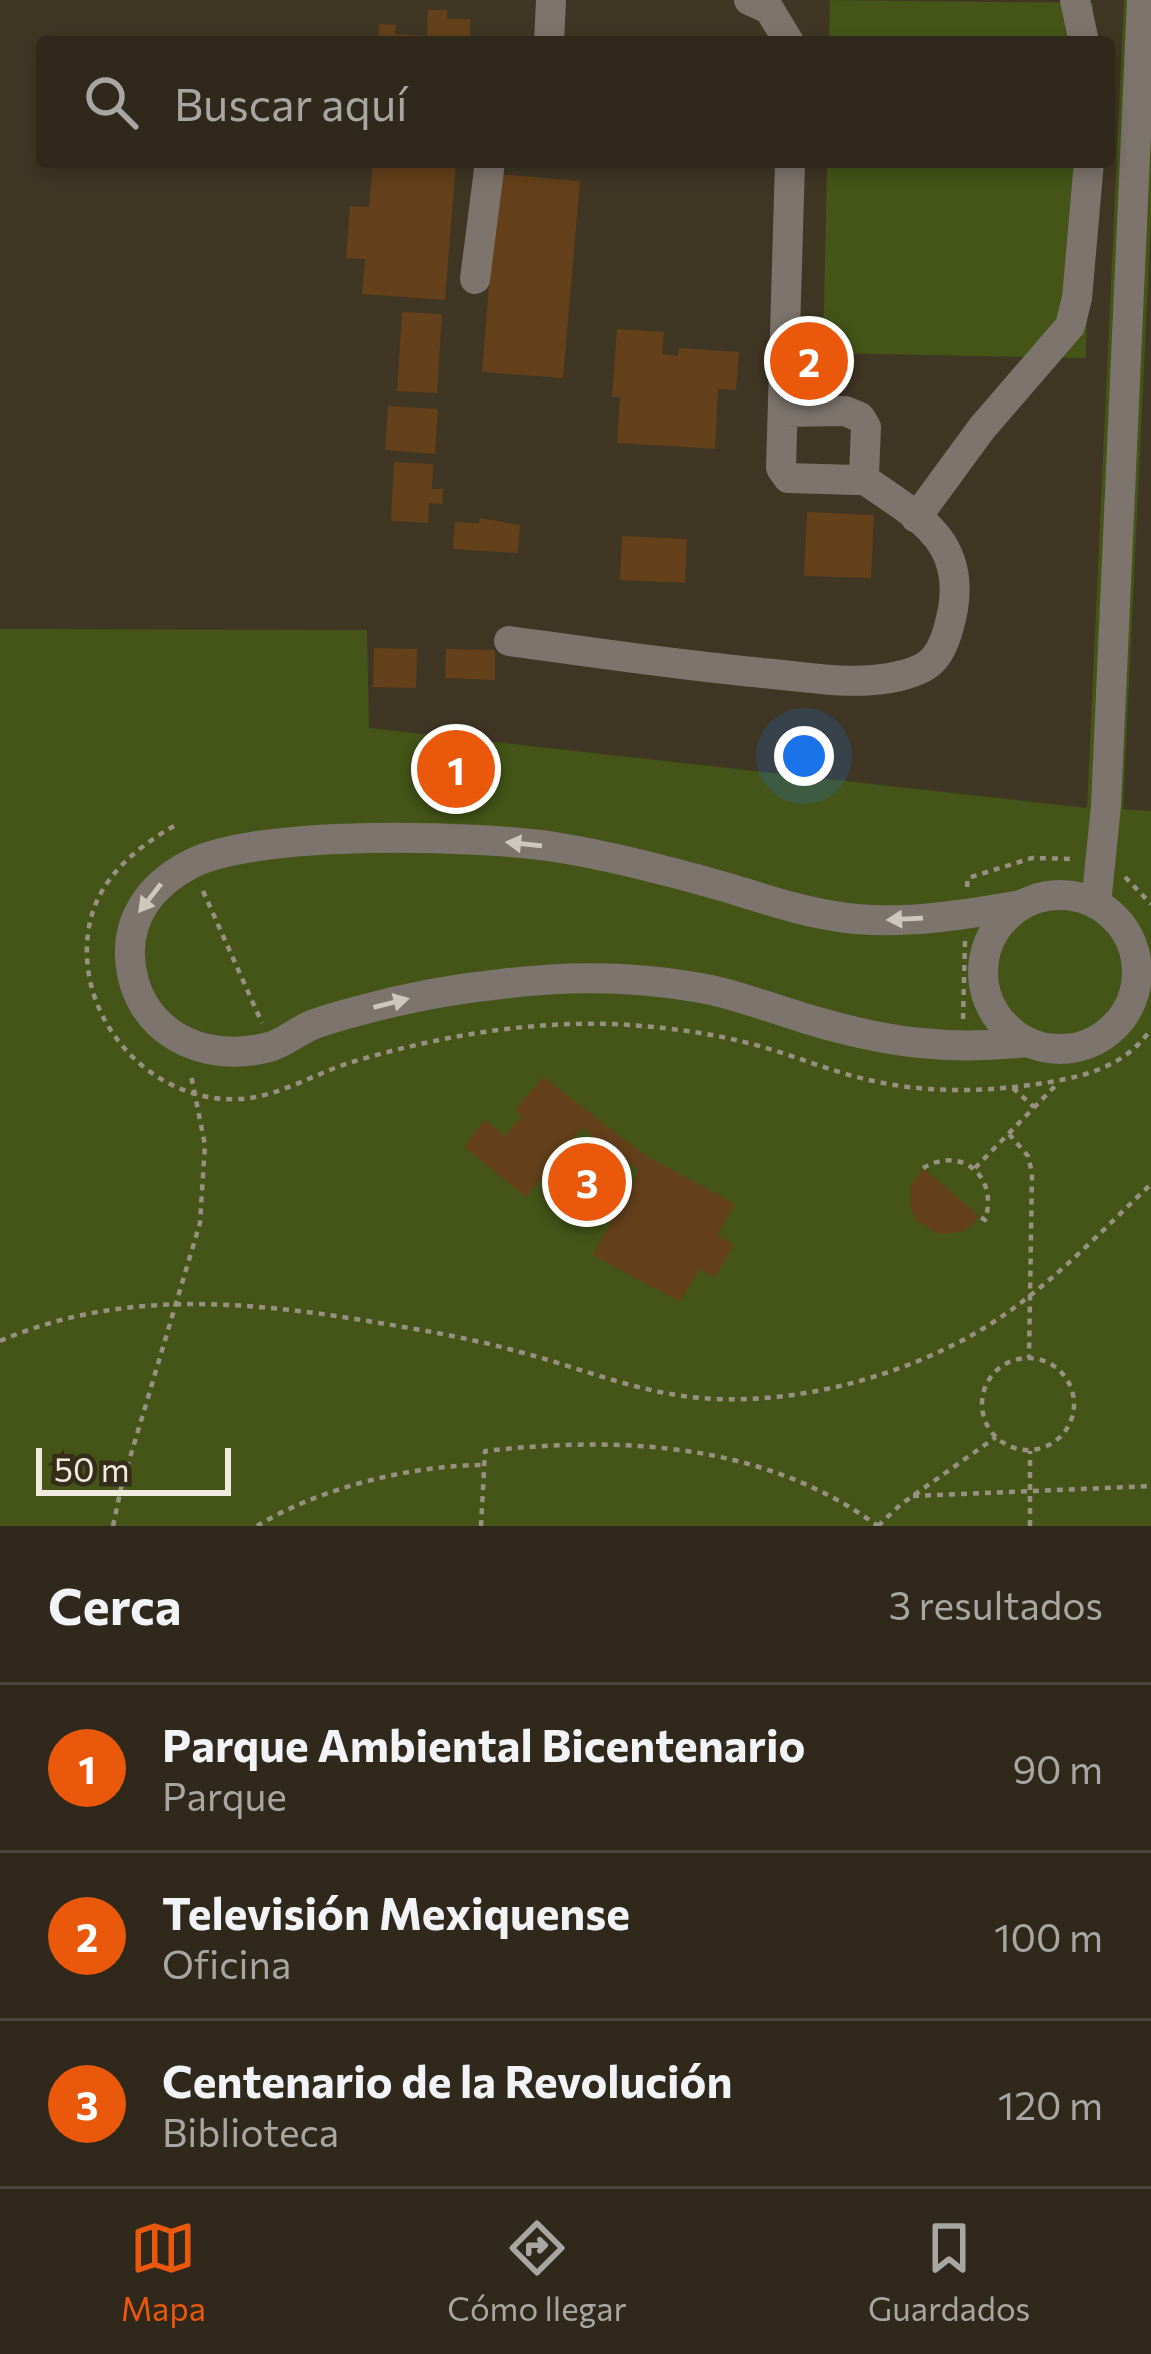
<!DOCTYPE html>
<html lang="es">
<head>
<meta charset="utf-8">
<style>
  body { margin:0; font-family:Commissioner,sans-serif; background:#373024; color:#f1f3f6 }
  .scale { position:absolute; left:36px; bottom:30px; width:195px; box-sizing:border-box; padding-left:12px; border:6px solid #f0eadf; border-top:0; font-size:33px; line-height:42px; white-space:nowrap; color:#f0eadf; -webkit-text-stroke:9px #352c1a; paint-order:stroke }
  .you { position:absolute; left:804px; top:756px; width:42px; height:42px; margin:-30px; border:9px solid #fff; border-radius:50%; background:#1a73e8; box-shadow:0 0 0 18px #1a73e833 }
  .badge { display:grid; place-items:center; width:78px; height:78px; border-radius:50%; background:#ea580c; color:#fff; font-size:39px; font-weight:700 }
  .pin { position:absolute; translate:-50% -50%; border:6px solid #fff; box-shadow:0 3px 12px #0006 }
  .list { margin:0; padding:0; list-style:none }
  h2 { display:flex; justify-content:space-between; align-items:center; height:156px; margin:0; padding:0 48px; font-size:51px }
  h2 small { font-size:39px; font-weight:400; color:#a7a6a3 }
  .list li { display:grid; grid-template-columns:78px 1fr auto; gap:36px; align-items:center; box-sizing:border-box; height:168px; padding:0 48px; border-top:3px solid #4a443a }
  .list b { display:block; font-size:45px; white-space:nowrap }
  .list p { margin:0; font-size:39px; white-space:nowrap; color:#a7a6a3 }
  .list em { font-size:39px; font-style:normal; color:#a7a6a3 }
  .icon { flex:none; width:66px; height:66px; fill:none; stroke:currentColor; stroke-width:2; stroke-linecap:round; stroke-linejoin:round }
  .map { position:relative; flex:none; width:1151px; height:1526px; overflow:hidden }
  .search { position:absolute; background:#2f281b; box-shadow:0 6px 18px #0003; left:36px; right:36px; top:36px; height:132px; display:flex; align-items:center; gap:30px; box-sizing:border-box; padding:0 42px; border-radius:12px; color:#a7a6a3; font-size:45px }
  .sheet { height:660px; background:#2f281b }
  nav { display:flex; justify-content:space-around; align-items:center; box-sizing:border-box; height:168px; border-top:3px solid #4a443a; background:#2f281b; font-size:33px; color:#a7a6a3 }
  nav a { display:grid; justify-items:center; gap:6px }
  nav .on { color:#ea580c }
  .map>svg:first-child { display:block }
</style>
</head>
<body>
<div class="map">
<svg width="1151" height="1526" viewBox="0 0 1151 1526">
  <rect width="100%" height="100%" fill="#3f3624"/>
  <path fill="#455518" d="M830,0l263,3 -1,39h-263z
    M1124,0h27v220l-28,589 28,2v715h-1151v-897l367,1 2,98 718,80z
    M827,162h263l-4,196 -263,-5z"/>
  <path fill="#64401b" d="M428,10h19v9h23v23h-92l1,-18 17,1 -1,9 32,2z
    M373,162h83l-11,138 -83,-6 3,-35 -19,-1 4,-52 19,1z
    M498,174l82,7 -17,197 -81,-6z
    M402,312l40,2 -5,79 -40,-2z
    M617,329l47,3 -2,22 16,2 1,-8 60,4 -3,38 -18,-1 -3,60 -98,-6 3,-46h-8z
    M388,406l50,3 -3,45 -50,-4z
    M394,462l39,2 -1,25h11l-1,15 -13,-1 -1,20 -37,-2z
    M807,512l67,3 -3,63 -67,-2z
    M480,518l40,7 -2,28 -65,-4 2,-27 24,1z
    M622,536l65,3 -2,44 -65,-3z
    M374,648l43,1 -1,39 -43,-1z
    M446,649l49,1v30l-50,-2z
    M543,1077l103,79 89,48 -18,31 17,9 -19,33 -16,-8 -19,33 -87,-47 46,-85 -57,-42 -56,69 -62,-50 21,-27 20,16 17,-20 -7,-6z
    M923,1168l56,48 -8,10 -10,6 -23,2 -21,-13 -6,-10 -1,-23z"/>
  <g fill="none" stroke-linecap="round" stroke-linejoin="round">
    <path stroke="#989182" stroke-width="4.5" stroke-dasharray="6 6" stroke-linecap="butt" d="M174,826c-40,23 -77,54 -85,101 -16,89 60,177 151,172 38,-2 76,-26 112,-37 90,-27 185,-43 279,-37 39,3 79,8 117,18 41,10 80,28 121,37 60,14 121,12 181,2 41,-7 77,-18 101,-53
      M1125,877l26,27
      M967,887l1,-9 64,-20 43,1
      M203,891l59,132
      M963,1019l2,-79
      M1013,1088l21,19
      M1009,1134l19,22 4,17 -3,185
      M923,1168c39,-23 76,9 62,52l-6,-4
      M975,1168l84,-86
      M0,1341c121,-52 248,-40 374,-19 48,8 96,16 142,29 55,14 110,37 167,45 86,12 186,-10 264,-48 81,-38 140,-103 204,-164
      M982 1404a46 46 0 1 1 92 0a46 46 0 1 1-92 0Z
      M913,1496l238,-10
      M113,1526l8,-38 79,-265 5,-78 -14,-70
      M257,1526c62,-38 155,-61 227,-61
      M481,1526l4,-75c136,-15 278,-9 393,75
      M878,1526l22,-21 96,-68
      M1030,1526v-75"/>
    <path stroke="#7d746d" stroke-width="30" d="M749,0l20,9 20,33
      M1075,0l9,42
      M549,42l2,-42
      M475,279l15,-117
      M783,412l62,-1 15,6 6,10 -2,47 -7,6 -69,-2 -7,-10 9,-306
      M916,518l66,-90 88,-102 7,-28 12,-136
      M509,641c87,12 175,25 264,33 33,3 67,9 100,6 18,-1 48,-7 60,-20 12,-13 17,-35 20,-51 12,-73 -41,-95 -92,-132
      M983 972a77 77 0 1 1 154 0a77 77 0 1 1-154 0Z
      M1096,904l10,-98 36,-806
      M1021,905c-54,9 -110,19 -164,14 -46,-4 -89,-19 -132,-32 -56,-16 -113,-31 -170,-40 -78,-12 -299,-18 -366,18 -36,19 -61,50 -59,92 4,74 72,108 139,90 15,-4 28,-16 43,-22 15,-6 31,-10 46,-14 47,-13 95,-22 143,-27 64,-8 131,-8 194,3 38,6 75,21 112,32 77,23 139,32 220,23"/>
  </g>
  <defs><path id="oneway-solid" d="M-6-.8H1V-3.2L6.5 0L1 3.2V.8H-6Z" transform="scale(3)"/></defs>
  <g fill="#cec7bd">
    <use href="#oneway-solid" transform="translate(524 844) rotate(-174)"/>
    <use href="#oneway-solid" transform="translate(150 898) rotate(128)"/>
    <use href="#oneway-solid" transform="translate(905 919) rotate(177)"/>
    <use href="#oneway-solid" transform="translate(391 1003) rotate(-14)"/>
  </g>
</svg>
<div class="scale">50 m</div>
<div class="you"></div>
<div class="pin badge" style="left:456px;top:769px">1</div>
<div class="pin badge" style="left:809px;top:361px">2</div>
<div class="pin badge" style="left:587px;top:1182px">3</div>
<div class="search"><svg class="icon" aria-label="search" viewBox="0 0 24 24"><circle cx="10" cy="10" r="6"/><path d="M15 15l6 6"/></svg>Buscar aquí</div>
</div>
<section class="sheet">
<h2>Cerca<small>3 resultados</small></h2>
<ul class="list">
<li><span class="badge">1</span><div><b>Parque Ambiental Bicentenario</b><p>Parque</p></div><em>90 m</em></li>
<li><span class="badge">2</span><div><b>Televisión Mexiquense</b><p>Oficina</p></div><em>100 m</em></li>
<li><span class="badge">3</span><div><b>Centenario de la Revolución</b><p>Biblioteca</p></div><em>120 m</em></li>
</ul>
</section>
<nav>
<a class="on"><svg class="icon" aria-label="map" viewBox="0 0 24 24"><path d="M3 6l6-2 6 2 6-2v14l-6 2-6-2-6 2zM9 4v14M15 6v14"/></svg>Mapa</a>
<a><svg class="icon" aria-label="directions" viewBox="0 0 24 24"><path d="M12 3l9 9-9 9-9-9zM9 14v-3h6M13 9l2 2-2 2"/></svg>Cómo llegar</a>
<a><svg class="icon" aria-label="saved" viewBox="0 0 24 24"><path d="M7 4h10v16l-5-4-5 4z"/></svg>Guardados</a>
</nav>
</body>
</html>
